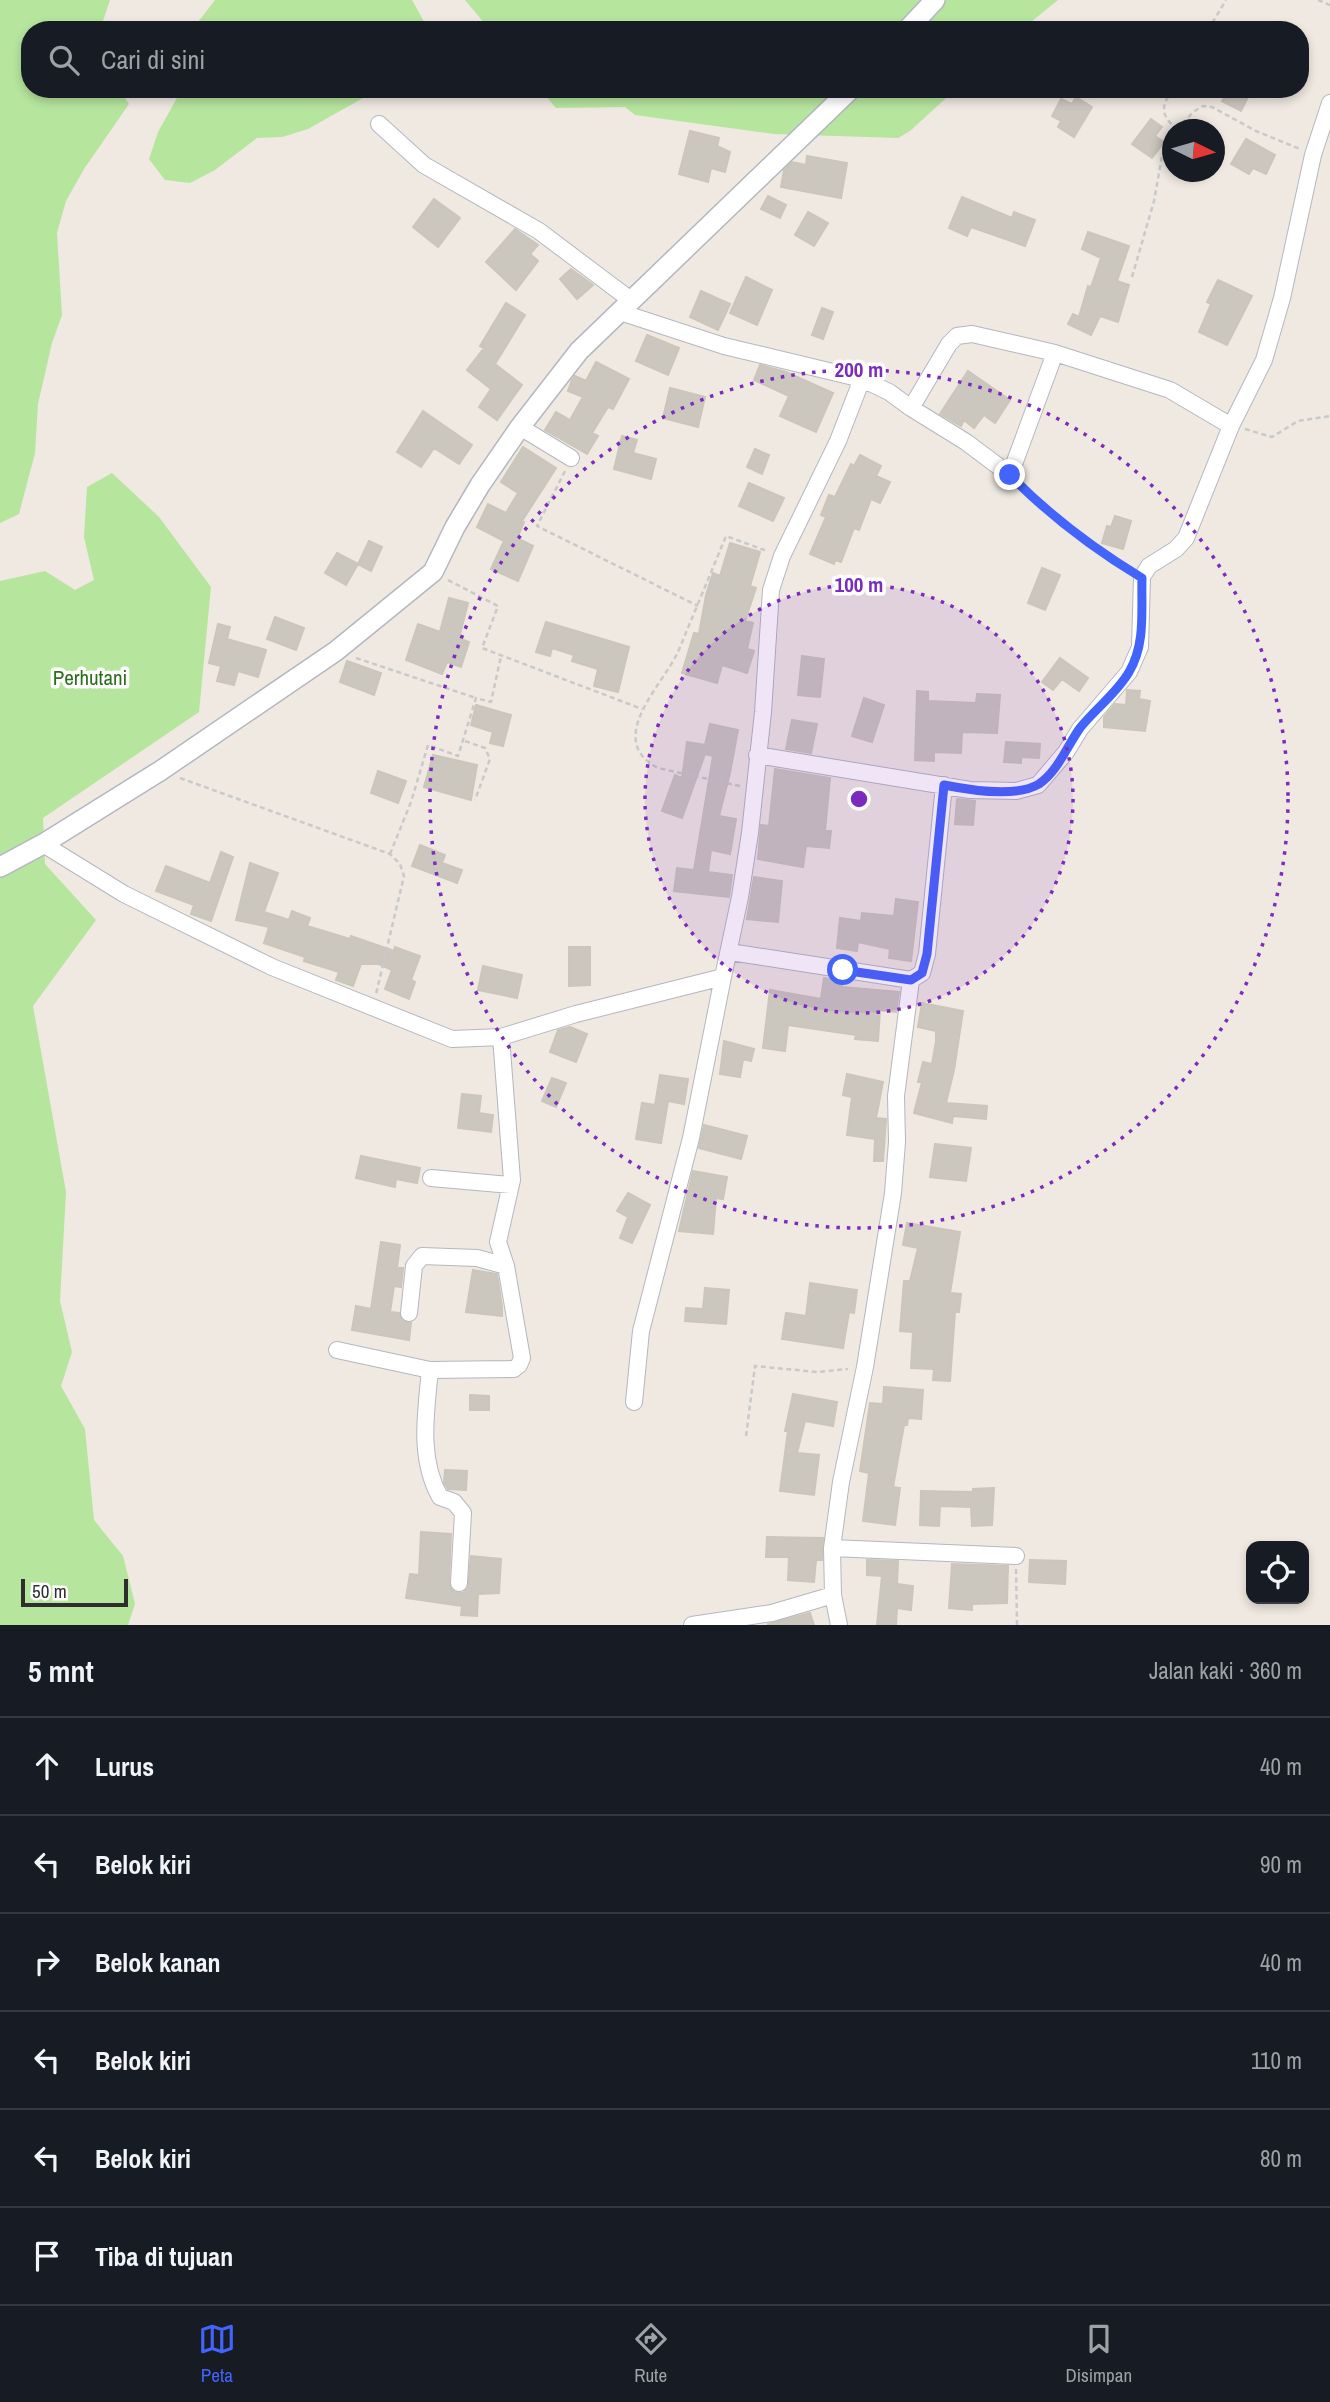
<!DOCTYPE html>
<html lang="id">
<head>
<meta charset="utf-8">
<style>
  body { margin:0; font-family:"Archivo Narrow",sans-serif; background:#20242c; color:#f1f3f6 }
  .controls { position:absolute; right:21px; bottom:21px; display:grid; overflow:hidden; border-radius:14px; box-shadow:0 4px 10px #0003 }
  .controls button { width:63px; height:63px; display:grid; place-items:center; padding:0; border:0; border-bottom:2px solid #363941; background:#171b24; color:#f1f3f6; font:35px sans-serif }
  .compass { position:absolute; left:1162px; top:119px; width:63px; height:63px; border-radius:50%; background:#171b24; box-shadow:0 4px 10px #0003; rotate:95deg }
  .scale { position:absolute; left:21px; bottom:18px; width:107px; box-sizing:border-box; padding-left:7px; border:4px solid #2e2e2e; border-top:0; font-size:19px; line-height:24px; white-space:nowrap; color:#2e2e2e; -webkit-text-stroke:5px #fff; paint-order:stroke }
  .stop { position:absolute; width:21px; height:21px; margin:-16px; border:5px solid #4264fb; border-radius:50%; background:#fff }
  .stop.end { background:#4264fb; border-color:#fff; box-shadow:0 2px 7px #0008 }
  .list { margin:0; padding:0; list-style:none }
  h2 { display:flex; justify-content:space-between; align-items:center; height:91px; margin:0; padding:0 28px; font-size:30px }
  h2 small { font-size:23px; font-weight:400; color:#9ea1a6 }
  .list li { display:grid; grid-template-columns:46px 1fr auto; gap:21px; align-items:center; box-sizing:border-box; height:98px; padding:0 28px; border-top:2px solid #363941 }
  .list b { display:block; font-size:26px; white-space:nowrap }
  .list em { font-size:23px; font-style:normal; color:#9ea1a6 }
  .icon { flex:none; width:38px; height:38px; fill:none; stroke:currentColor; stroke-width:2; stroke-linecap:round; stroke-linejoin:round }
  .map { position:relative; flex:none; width:1330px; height:1625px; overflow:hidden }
  .search { position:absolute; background:#171b24; box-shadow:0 4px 10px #0003; left:21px; right:21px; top:21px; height:77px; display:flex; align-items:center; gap:18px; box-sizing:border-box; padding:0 24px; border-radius:28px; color:#9ea1a6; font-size:26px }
  .sheet { height:679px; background:#171b24 }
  nav { display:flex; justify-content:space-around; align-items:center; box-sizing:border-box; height:98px; border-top:2px solid #363941; background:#171b24; font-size:19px; color:#9ea1a6 }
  nav a { display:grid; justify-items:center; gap:4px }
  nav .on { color:#4264fb }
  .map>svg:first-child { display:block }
</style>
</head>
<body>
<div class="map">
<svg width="1330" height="1625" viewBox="0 0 1330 1625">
  <rect width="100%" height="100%" fill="#efe9e1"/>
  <path fill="#b6e59e" d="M0,0h110l-10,30h-70v59h89l10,15 -45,65 -18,32 -9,32 5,82 -10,28 -14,61 -3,49 -16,61 -19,9z
    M215,0h197l15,27 -2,3h-231l4,-8z
    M465,0h593l-37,30h-531z
    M182,89h197l-71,40 -26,8 -25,1 -42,32 -25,13 -25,-3 -16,-21 9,-27z
    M540,89h416l-46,42 -12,7 -124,-4 -139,-19 -10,-8 -69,1z
    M112,473l47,44 52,70 -12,125 -156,106 2,46 51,56 -63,86 33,186 -6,109 12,51 -11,34 24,43 9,91 29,36 12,48 -7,21h-128v-1044l45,-10 30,19 19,-10 -10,-43 3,-50z"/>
  <path fill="#cbc7bf" stroke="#cbc5ba" stroke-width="2" d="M1229,89h23l-11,22 -19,-10z
    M1076,97l16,10 -18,30 -16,-10 3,-6 -9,-5 9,-17 11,5z
    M1151,119l11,8 -7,9 9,6 -12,16 -20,-14z
    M690,131l29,7 -2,8 13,6 -5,20 -14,-4 -3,14 -29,-8z
    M1246,139l29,16 -9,19 -13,-6 -4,6 -18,-10z
    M807,156l40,7 -6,35 -60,-11 3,-17 8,-8 14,3z
    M768,196l18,9 -6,13 -19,-9z
    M962,197l50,21 2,-6 21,8 -10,26 -54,-19 -4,9 -18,-8z
    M434,199l26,19 -22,29 -25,-20z
    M808,212l20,11 -14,23 -19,-11z
    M515,229l23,16 -8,9 8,7 -22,29 -30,-28z
    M1088,232l41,14 -12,35 12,4 -11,37 -18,-6 -9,19 -23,-11 5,-10 6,3 9,-31 3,1 10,-29 -19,-9z
    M571,269l22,16 -16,14 -17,-20z
    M746,277l26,13 -15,35 -27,-12z
    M1218,280l34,16 -25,49 -28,-13 12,-28 -4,-2z
    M701,291l29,13 -12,26 -28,-13z
    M506,303l19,12 -30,49 27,21 -25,35 -18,-13 12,-18 -24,-19 17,-22 -4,-2z
    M822,308l11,4 -10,27 -11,-4z
    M647,335l32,13 -11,27 -32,-14z
    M596,362l33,17 -16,30 -5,-2 -16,26 6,3 -11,18 -42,-24 11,-18 14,8 13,-23 -15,-6 4,-11 3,-4 11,5z
    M760,365l26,7 47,21 -17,39 -36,-16 9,-20 -35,-16z
    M968,371l42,29 -15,23 -11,-8 -10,13 -10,-8 -3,6 -21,-12z
    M670,388l35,9 -7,30 -35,-9z
    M423,411l49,34 -13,19 -25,-16 -13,19 -24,-15z
    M622,436l15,4 -4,13 23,6 -5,20 -37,-10z
    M523,447l33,21 -34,53 2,1 -7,16 16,8 -15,35 -27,-12 13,-28 -27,-14 11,-23 18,9 12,-20 -17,-11z
    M755,449l14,6 -7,19 -15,-7z
    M860,455l21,11 -5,10 14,6 -10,21 -9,-4 -12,31 -5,-2 -13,34 -6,-2 -1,4 -24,-10 16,-37 -5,-2 8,-20 6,2 16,-33 3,2z
    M749,483l35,15 -11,23 -34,-15z
    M1115,516l16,5 -8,28 -21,-6 5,-17 4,1z
    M369,541l13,6 -11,24 -13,-7z
    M730,543l30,9 -10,34 6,2 -11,33 8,2 -6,26 7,2 -7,22 -25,-8 -5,18 -35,-10 12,-40 5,1 7,-39 7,-22 7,3z
    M337,553l21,11 -12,21 -21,-12z
    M1042,568l18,7 -15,35 -17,-7z
    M449,598l19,5 -9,35 10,4 -8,25 -14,-5 -5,12 -36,-14 12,-36 22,8z
    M275,617l29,11 -8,22 -29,-11z
    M546,622l83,25 -11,45 -24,-6 4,-17 -26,-8 2,-6 -22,-7 -2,8 -14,-4z
    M218,624l12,3 -3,12 39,11 -8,27 -20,-6 -4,14 -17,-4 4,-15 -12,-3z
    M802,656l22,3 -4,38 -22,-2z
    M1060,658l28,20 -9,13 -17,-12 -9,11 -11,-8z
    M347,661l34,12 -7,22 -34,-13z
    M1127,690l13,1 -1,8 11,2 -5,30 -41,-4v-10l11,-13 11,1z
    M917,691l11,1v9l48,2 1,-9 23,1 -3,38 -35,-1 -1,21 -27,-1v9l-19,-1z
    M864,698l20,7 -12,37 -20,-6z
    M476,705l35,10 -8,31 -13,-3 3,-11 -22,-7z
    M792,720l25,4 -6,29 -25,-4z
    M710,724l28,6 -8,43 -11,43 17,3 -6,35 -19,-4 -3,22 24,3 -3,22 -55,-6 3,-23 17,2 19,-114 -8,-2 -23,64 -20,-7 13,-36 7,3 5,-36 18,3z
    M1006,742l34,2 -1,14 -18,-1v6l-17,-1z
    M433,755l44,10 -6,35 -47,-13z
    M775,769l55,9 -5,53h6l-2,17 -23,-2 -3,21 -45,-8 3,-34 8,1z
    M378,771l28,10 -8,22 -27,-10z
    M957,799l18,2 -2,24 -18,-1z
    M420,845l25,10 -3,8 20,7 -5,13 -45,-17z
    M221,852l12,5 -22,64 -20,-7 3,-9 -38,-14 10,-25 44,17z
    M250,863l28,10 -14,39 25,8 3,-9 18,7 -3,8 43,13 1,-3 43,15 1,-4 25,9 -9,24 4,2 -6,17 -24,-10 7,-19 -13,-6h-18l-8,22 -17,-6 3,-8 -35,-11 1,-4 -41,-14 5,-16 -33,-7z
    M754,877l28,4 -4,41 -31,-3z
    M896,899l22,3 -7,59 -22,-3 1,-9 -32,-7 -1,9 -20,-3 3,-30 21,3 1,-8 32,3z
    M569,947h21v38l-21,1z
    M483,966l39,9 -5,23 -39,-8z
    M824,978l19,3 -1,6 57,5 -3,20 -16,-2 -2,31 -23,-2 1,-4 -68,-10 -3,26 -22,-3 7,-58 51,9z
    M922,1003l41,8 -9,59 -8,33 41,3 -1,13 -33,-3 -1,7 -38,-10 8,-31h-4l5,-20 9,2 4,-23v-10l-18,-4z
    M570,1027l17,7 -11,28 -26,-10 8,-22z
    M724,1041l30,8 -3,12 -8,-2 -3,18 -20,-3z
    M847,1074l36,8 -7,36 10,1 -3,42h-9l1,-22 -28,-4 5,-38 -9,-2z
    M660,1075l28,4 -4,25 -16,-3 -7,42 -25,-4 6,-36 13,2z
    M552,1078l14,5 -10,24 -14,-6z
    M462,1094l19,2 -2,17 14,2 -2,17 -33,-4z
    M704,1125l43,11 -6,23 -42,-11z
    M935,1144l36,4 -5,33 -36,-4z
    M361,1156l59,12 -3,15 -21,-4 -1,8 -39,-9z
    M693,1171l34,6 -4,22 -7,-1 -3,36 -34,-3z
    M628,1193l22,12 -18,38 -12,-5 8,-21 -11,-6z
    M907,1223l53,9 -10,61 11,1 -2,18h-4l-5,69 -17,-1 1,-11 -23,-1 2,-36 -13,-1 4,-50h6l8,-33 -15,-3z
    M381,1242l19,3 -3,23h6l-2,19 -7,-1 -4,26 9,1 3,8 9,2 -2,17 -57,-10 4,-24 15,3z
    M473,1270l24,4 5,33v9l-36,-4z
    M810,1283l47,7 -3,23 -5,-1 -6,36 -61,-9 4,-26 20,3z
    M705,1288l24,2 -3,34 -41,-3 1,-13 17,1z
    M884,1387l39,3 -2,29 -13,-1 -1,7h-3l-11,62 7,1 -5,37 -32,-4 6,-48 -9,-2 10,-68 13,1z
    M793,1394l44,8 -4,24 -28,-5 -8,32 22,2 -5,40 -34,-4 8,-60h-3z
    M470,1395l19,1v14h-19z
    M445,1470l22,1 -1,19 -18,-1 -4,-7z
    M994,1488l-2,37 -20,1 -1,-19 -31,-1 -1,20 -19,-1 1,-34 52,1v-3z
    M421,1532l30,2 -2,48 5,10 9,1 5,-5 3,-32 30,3 -2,34 -21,1 -1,22 -16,-1 1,-9 -56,-8 4,-24 9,1z
    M767,1537l56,1 -1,22h-6l-2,22 -26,-2 1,-23h-23z
    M867,1560l31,1 -1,23 16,2 -2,24 -14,-2 -1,17h-19l5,-49 -15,-1z
    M1030,1560l36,1 -1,23 -36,-2z
    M952,1564l56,2 -1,37 -35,1v6l-23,-2z
    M810,1613l4,12h-46v-1z"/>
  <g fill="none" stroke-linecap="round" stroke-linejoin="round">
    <g stroke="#b4b7c1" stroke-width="18">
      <path id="minor" d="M379,124l45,41 115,66 93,70
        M862,379l27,13 22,16 55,34 44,33 45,-122
        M911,408l38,-64 8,-8 15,-2 83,19 115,37 61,36
        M520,427l51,31
        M757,755l213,35 46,1 22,-6 28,-33 14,-23 49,-57 11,-25 2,-70 7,-11 27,-17 10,-11 45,-112 33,-66 18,-62 31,-143 17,-52
        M43,844l81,50 148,73 180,72 49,-2 75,-23 147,-37 17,-80 10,-64 13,-121 8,-122 11,-34 56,-115 24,-62 -138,-33 -104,-34
        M730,952l181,28 -15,116 1,46 -4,51 -28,174 -24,115 -9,66 1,47 6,30
        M911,980l11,-7 5,-19 17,-169
        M431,1178l80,7
        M409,1313l5,-47 8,-10 55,2 29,8
        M337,1350l93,20
        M634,1402l7,-71 50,-193 32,-161
        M832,1548l184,8
        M459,1583l4,-70 -9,-11 -14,-5c-22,-39 -14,-85 -10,-127l84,-1 5,-4 3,-7 -16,-92 -8,-24 14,-62 -11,-143
        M692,1625l80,-12 61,-18"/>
    </g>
    <g stroke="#b4b7c1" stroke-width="22">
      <path id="tertiary" d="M907,30l28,-30
        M0,867l43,-23 117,-73 176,-120 97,-79 22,-45 25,-42 40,-58 59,-76 272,-262"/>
    </g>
    <path stroke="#c9c9c9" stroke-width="2.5" stroke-dasharray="5 3.5" stroke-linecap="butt" d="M1318,0l12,5
      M1208,30l18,-30
      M1172,89c-11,20 -12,24 5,41
      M1177,130l16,-18 10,-6 9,1 44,24 44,18
      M1132,277l22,-76 8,-45 10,-18
      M1245,429l27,8 26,-16 32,-5
      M565,471l-28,55 161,80
      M1020,485l20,21 28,19 34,29 28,17
      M448,580l50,26 -16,42 160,61
      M356,658l120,40
      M465,741l20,7 5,11 -15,41
      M180,778l210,76 10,10 4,12 -28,118
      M740,786l-82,-18c-54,-28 4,-82 20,-116l48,-116 41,15
      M390,854l21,-52 17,-57 30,11 18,-58 15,4 10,-46
      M746,1436l9,-70 62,6 31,-3
      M1016,1569l1,56"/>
    <use href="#minor" stroke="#fff" stroke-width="16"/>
    <use href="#tertiary" stroke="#fff" stroke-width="19"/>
  </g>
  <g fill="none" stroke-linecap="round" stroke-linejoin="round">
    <path stroke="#4264fb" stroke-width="9" d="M843,970l68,10 11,-7 5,-19 17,-169c25,5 72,13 95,-1 19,-13 28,-38 41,-56 15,-19 37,-35 49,-56 17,-28 12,-63 13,-94 -48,-29 -93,-63 -132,-103"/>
  </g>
  <circle cx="859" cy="799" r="214" fill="#7b2cbf" fill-opacity=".12"/>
  <g fill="none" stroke="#7b2cbf" stroke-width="3.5" stroke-dasharray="3.5 7">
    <circle cx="859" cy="799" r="214"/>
    <circle cx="859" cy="799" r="429"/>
  </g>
  <g text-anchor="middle" stroke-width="7" stroke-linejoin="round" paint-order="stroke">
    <g font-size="21" fill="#2c6e1b" stroke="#fff">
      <text x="90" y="685">Perhutani</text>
    </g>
  </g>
  <circle cx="859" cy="799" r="10" fill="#7b2cbf" stroke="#fff" stroke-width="3.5"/>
  <g font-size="21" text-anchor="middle" font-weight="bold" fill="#7b2cbf" stroke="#fff" stroke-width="7" stroke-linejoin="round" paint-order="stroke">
    <text x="859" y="377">200 m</text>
    <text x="859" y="592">100 m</text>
  </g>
</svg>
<div class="controls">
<button><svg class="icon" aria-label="locate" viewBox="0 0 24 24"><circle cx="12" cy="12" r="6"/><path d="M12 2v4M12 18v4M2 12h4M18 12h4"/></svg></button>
</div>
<svg class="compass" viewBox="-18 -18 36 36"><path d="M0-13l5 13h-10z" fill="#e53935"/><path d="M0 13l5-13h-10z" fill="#9ea1a6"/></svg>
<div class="scale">50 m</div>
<div class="stop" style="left:843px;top:970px"></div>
<div class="stop end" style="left:1010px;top:475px"></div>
<div class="search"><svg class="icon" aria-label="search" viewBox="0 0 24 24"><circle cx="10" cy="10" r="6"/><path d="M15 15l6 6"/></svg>Cari di sini</div>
</div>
<section class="sheet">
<h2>5 mnt<small>Jalan kaki · 360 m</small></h2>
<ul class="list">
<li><svg class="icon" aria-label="ahead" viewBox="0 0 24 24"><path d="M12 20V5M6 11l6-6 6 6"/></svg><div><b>Lurus</b></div><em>40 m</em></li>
<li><svg class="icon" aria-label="left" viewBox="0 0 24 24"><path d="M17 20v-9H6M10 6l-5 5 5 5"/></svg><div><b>Belok kiri</b></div><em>90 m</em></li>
<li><svg class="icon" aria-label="right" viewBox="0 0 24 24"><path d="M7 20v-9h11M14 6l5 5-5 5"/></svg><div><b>Belok kanan</b></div><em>40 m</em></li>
<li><svg class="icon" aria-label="left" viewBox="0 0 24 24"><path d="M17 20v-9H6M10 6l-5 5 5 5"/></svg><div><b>Belok kiri</b></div><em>110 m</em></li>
<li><svg class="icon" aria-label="left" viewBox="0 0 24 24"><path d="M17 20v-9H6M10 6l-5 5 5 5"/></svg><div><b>Belok kiri</b></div><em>80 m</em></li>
<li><svg class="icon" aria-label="arrive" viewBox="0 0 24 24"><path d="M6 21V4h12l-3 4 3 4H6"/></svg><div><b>Tiba di tujuan</b></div></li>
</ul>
</section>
<nav>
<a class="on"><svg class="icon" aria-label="map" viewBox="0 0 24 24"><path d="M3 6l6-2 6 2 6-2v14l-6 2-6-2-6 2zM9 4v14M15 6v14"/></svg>Peta</a>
<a><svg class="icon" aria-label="directions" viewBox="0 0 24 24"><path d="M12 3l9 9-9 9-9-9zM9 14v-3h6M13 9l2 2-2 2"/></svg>Rute</a>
<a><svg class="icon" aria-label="saved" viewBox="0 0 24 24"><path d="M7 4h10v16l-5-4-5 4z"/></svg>Disimpan</a>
</nav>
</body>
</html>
